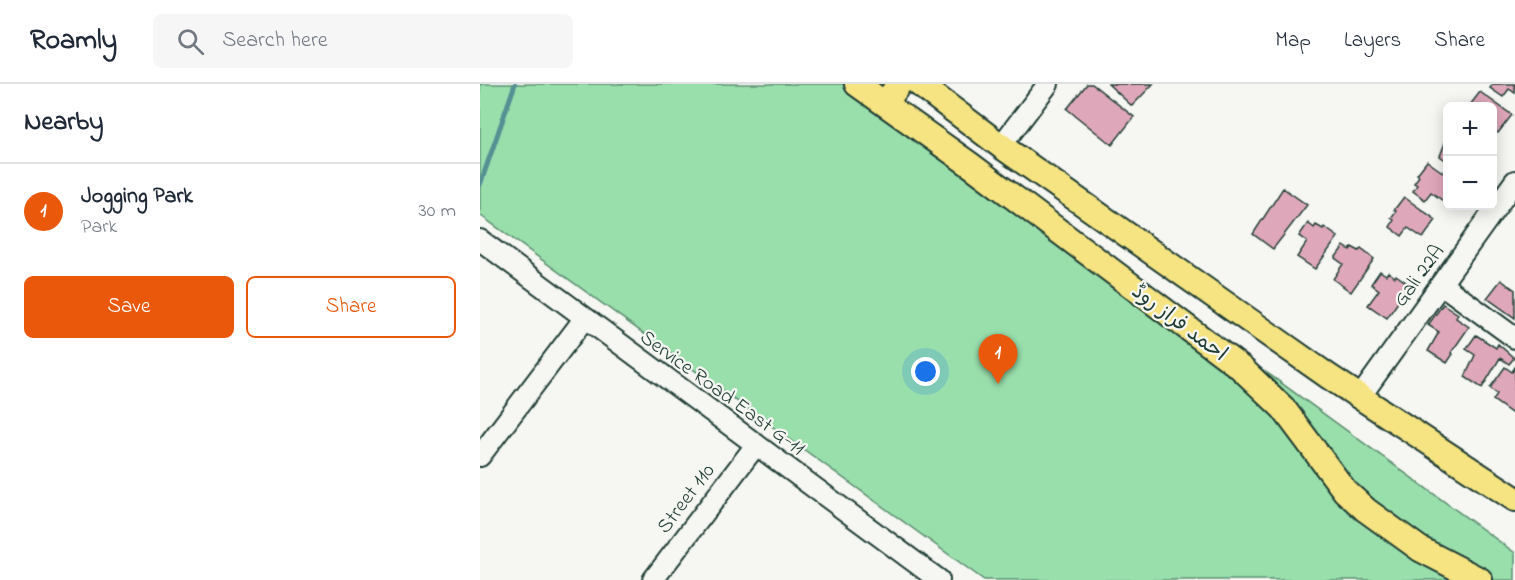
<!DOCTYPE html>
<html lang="en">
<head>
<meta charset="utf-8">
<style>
  body { margin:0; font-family:"Indie Flower","Playpen Sans Arabic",sans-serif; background:#f6f6f7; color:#1f2937 }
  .controls { position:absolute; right:18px; top:18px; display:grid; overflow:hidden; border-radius:9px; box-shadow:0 3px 15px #0003 }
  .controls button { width:54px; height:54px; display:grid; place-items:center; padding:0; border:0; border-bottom:2px solid #e0e1e3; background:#fff; color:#1f2937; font:30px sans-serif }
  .you { position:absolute; left:446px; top:288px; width:21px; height:21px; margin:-15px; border:4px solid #fff; border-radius:50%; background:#1a73e8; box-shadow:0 0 0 9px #1a73e833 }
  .badge { display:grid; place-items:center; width:39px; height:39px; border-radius:50%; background:#ea580c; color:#fff; font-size:20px; font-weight:700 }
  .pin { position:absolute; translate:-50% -50px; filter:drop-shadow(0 2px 3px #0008) }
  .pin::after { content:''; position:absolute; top:32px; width:21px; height:18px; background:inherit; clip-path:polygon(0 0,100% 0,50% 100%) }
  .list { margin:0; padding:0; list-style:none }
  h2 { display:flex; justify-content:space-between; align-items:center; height:78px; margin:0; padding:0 24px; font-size:26px }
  h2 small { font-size:20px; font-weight:400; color:#747a83 }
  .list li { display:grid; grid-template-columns:39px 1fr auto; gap:18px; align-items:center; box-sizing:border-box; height:96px; padding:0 24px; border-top:2px solid #e0e1e3 }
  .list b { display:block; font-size:22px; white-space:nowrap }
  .list p { margin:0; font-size:20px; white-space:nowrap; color:#747a83 }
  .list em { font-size:20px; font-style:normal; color:#747a83 }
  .actions { display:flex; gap:12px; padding:18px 24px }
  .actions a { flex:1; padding:14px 0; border:2px solid #ea580c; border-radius:9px; text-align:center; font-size:21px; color:#ea580c }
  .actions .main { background:#ea580c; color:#fff }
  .icon { flex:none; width:33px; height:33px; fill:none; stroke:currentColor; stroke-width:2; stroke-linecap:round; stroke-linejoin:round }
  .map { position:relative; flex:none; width:1035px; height:496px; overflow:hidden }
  header { display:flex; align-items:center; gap:36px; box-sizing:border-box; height:84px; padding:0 30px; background:#fff; border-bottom:2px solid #e0e1e3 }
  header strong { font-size:28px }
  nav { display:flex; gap:33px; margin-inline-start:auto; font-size:21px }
  .search { width:420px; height:54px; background:#f6f6f7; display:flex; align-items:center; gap:15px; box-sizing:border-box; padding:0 21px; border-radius:9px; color:#747a83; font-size:22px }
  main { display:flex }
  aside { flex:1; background:#fff }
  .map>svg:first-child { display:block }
</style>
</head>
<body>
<header>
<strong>Roamly</strong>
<div class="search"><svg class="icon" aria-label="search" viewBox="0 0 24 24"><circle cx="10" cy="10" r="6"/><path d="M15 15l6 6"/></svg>Search here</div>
<nav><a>Map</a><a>Layers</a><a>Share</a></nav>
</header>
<main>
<aside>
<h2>Nearby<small></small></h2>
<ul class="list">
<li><span class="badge">1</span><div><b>Jogging Park</b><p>Park</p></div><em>30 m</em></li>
</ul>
<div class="actions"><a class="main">Save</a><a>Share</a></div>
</aside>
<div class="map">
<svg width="1035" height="496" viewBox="0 0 1035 496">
  <rect width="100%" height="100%" fill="#f6f6f2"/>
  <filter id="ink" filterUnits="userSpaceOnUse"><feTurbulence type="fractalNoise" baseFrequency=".0167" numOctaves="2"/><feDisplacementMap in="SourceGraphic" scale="12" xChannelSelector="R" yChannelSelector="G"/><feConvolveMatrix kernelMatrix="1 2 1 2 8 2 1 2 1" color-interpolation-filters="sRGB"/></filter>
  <g filter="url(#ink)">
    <path fill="#99dfac" stroke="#5c8e70" stroke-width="1.5" d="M0,0h390l645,469v27h-531l-504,-365z"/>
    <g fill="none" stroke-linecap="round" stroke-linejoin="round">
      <path stroke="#549094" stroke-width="5" d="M0,101l35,-101"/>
    </g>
    <path fill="#dfa7ba" stroke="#1f3d34" stroke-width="1.5" d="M607,0h5l42,33 -22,28 -45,-36z
      M628,0h45l-21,22z
      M1013,0h22v9l-6,-4 -6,8 -13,-9z
      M1000,8l32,23 -14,18 -6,-4v-23l-22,-1z
      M968,51v27l-8,-6z
      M947,77l21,15 -2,27 -15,-11 -6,8 -12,-9 4,-6 -3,-2 5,-7 -2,-2z
      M803,104l24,17 -34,44 -20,-15z
      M924,113l32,23 -13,18 -15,-10 -6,8 -12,-9 4,-7 -3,-2 5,-7 -2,-1z
      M828,139l6,5 2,-3 7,4 1,-2 14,10 -23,32 -18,-12 10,-15 -8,-6z
      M864,162l6,4 2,-3 7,4 2,-2 13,10 -23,33 -18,-13 10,-15 -8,-6z
      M900,187l6,4 2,-3 7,5 1,-2 14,10 -23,33 -19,-13 11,-15 -8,-6z
      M1021,196l14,10v28l-28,-20z
      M963,220l15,10 -2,4 13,9 -18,26 2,1 -6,9 -19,-12 11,-19 -11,-7z
      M996,251l20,13 2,-4 16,14 -5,6 -9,-6 -18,30 -17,-11 10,-22 -9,-6z
      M1025,283l7,5 3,-5 -1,48 -21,-15 4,-6 -7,-6z"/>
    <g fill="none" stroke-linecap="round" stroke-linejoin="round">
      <g stroke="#1f3d34" stroke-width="24">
        <path id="minor" d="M521,62l47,-62
          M0,156l459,340
          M961,200l74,54
          M880,313l155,-216
          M0,372l104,-137
          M173,496l103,-135"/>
      </g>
      <g stroke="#1f3d34" stroke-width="28">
        <path id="major" d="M377,0l115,82 269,202 42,40 62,83 21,19 54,39 60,31
          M439,0l82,62 327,230 187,123
          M405,20l14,-20"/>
      </g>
      <use href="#minor" stroke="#f6f6f2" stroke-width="20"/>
      <use href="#major" stroke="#f6e381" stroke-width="24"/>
    </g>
  </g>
  <g text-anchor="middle" stroke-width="4.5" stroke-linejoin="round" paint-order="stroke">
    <g font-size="21" fill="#1f3d34" stroke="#f6f6f2">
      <text transform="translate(938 191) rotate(-54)" y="7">Gali 22A</text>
      <text transform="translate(700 238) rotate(37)" y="7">احمد فراز روڈ</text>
      <text transform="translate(243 308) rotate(36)" y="7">Service Road East G-11</text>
      <text transform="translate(205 414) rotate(-53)" y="7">Street 110</text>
    </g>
  </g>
</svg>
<div class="controls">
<button>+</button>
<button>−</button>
</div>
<div class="you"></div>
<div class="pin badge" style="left:518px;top:300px">1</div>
</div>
</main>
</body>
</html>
